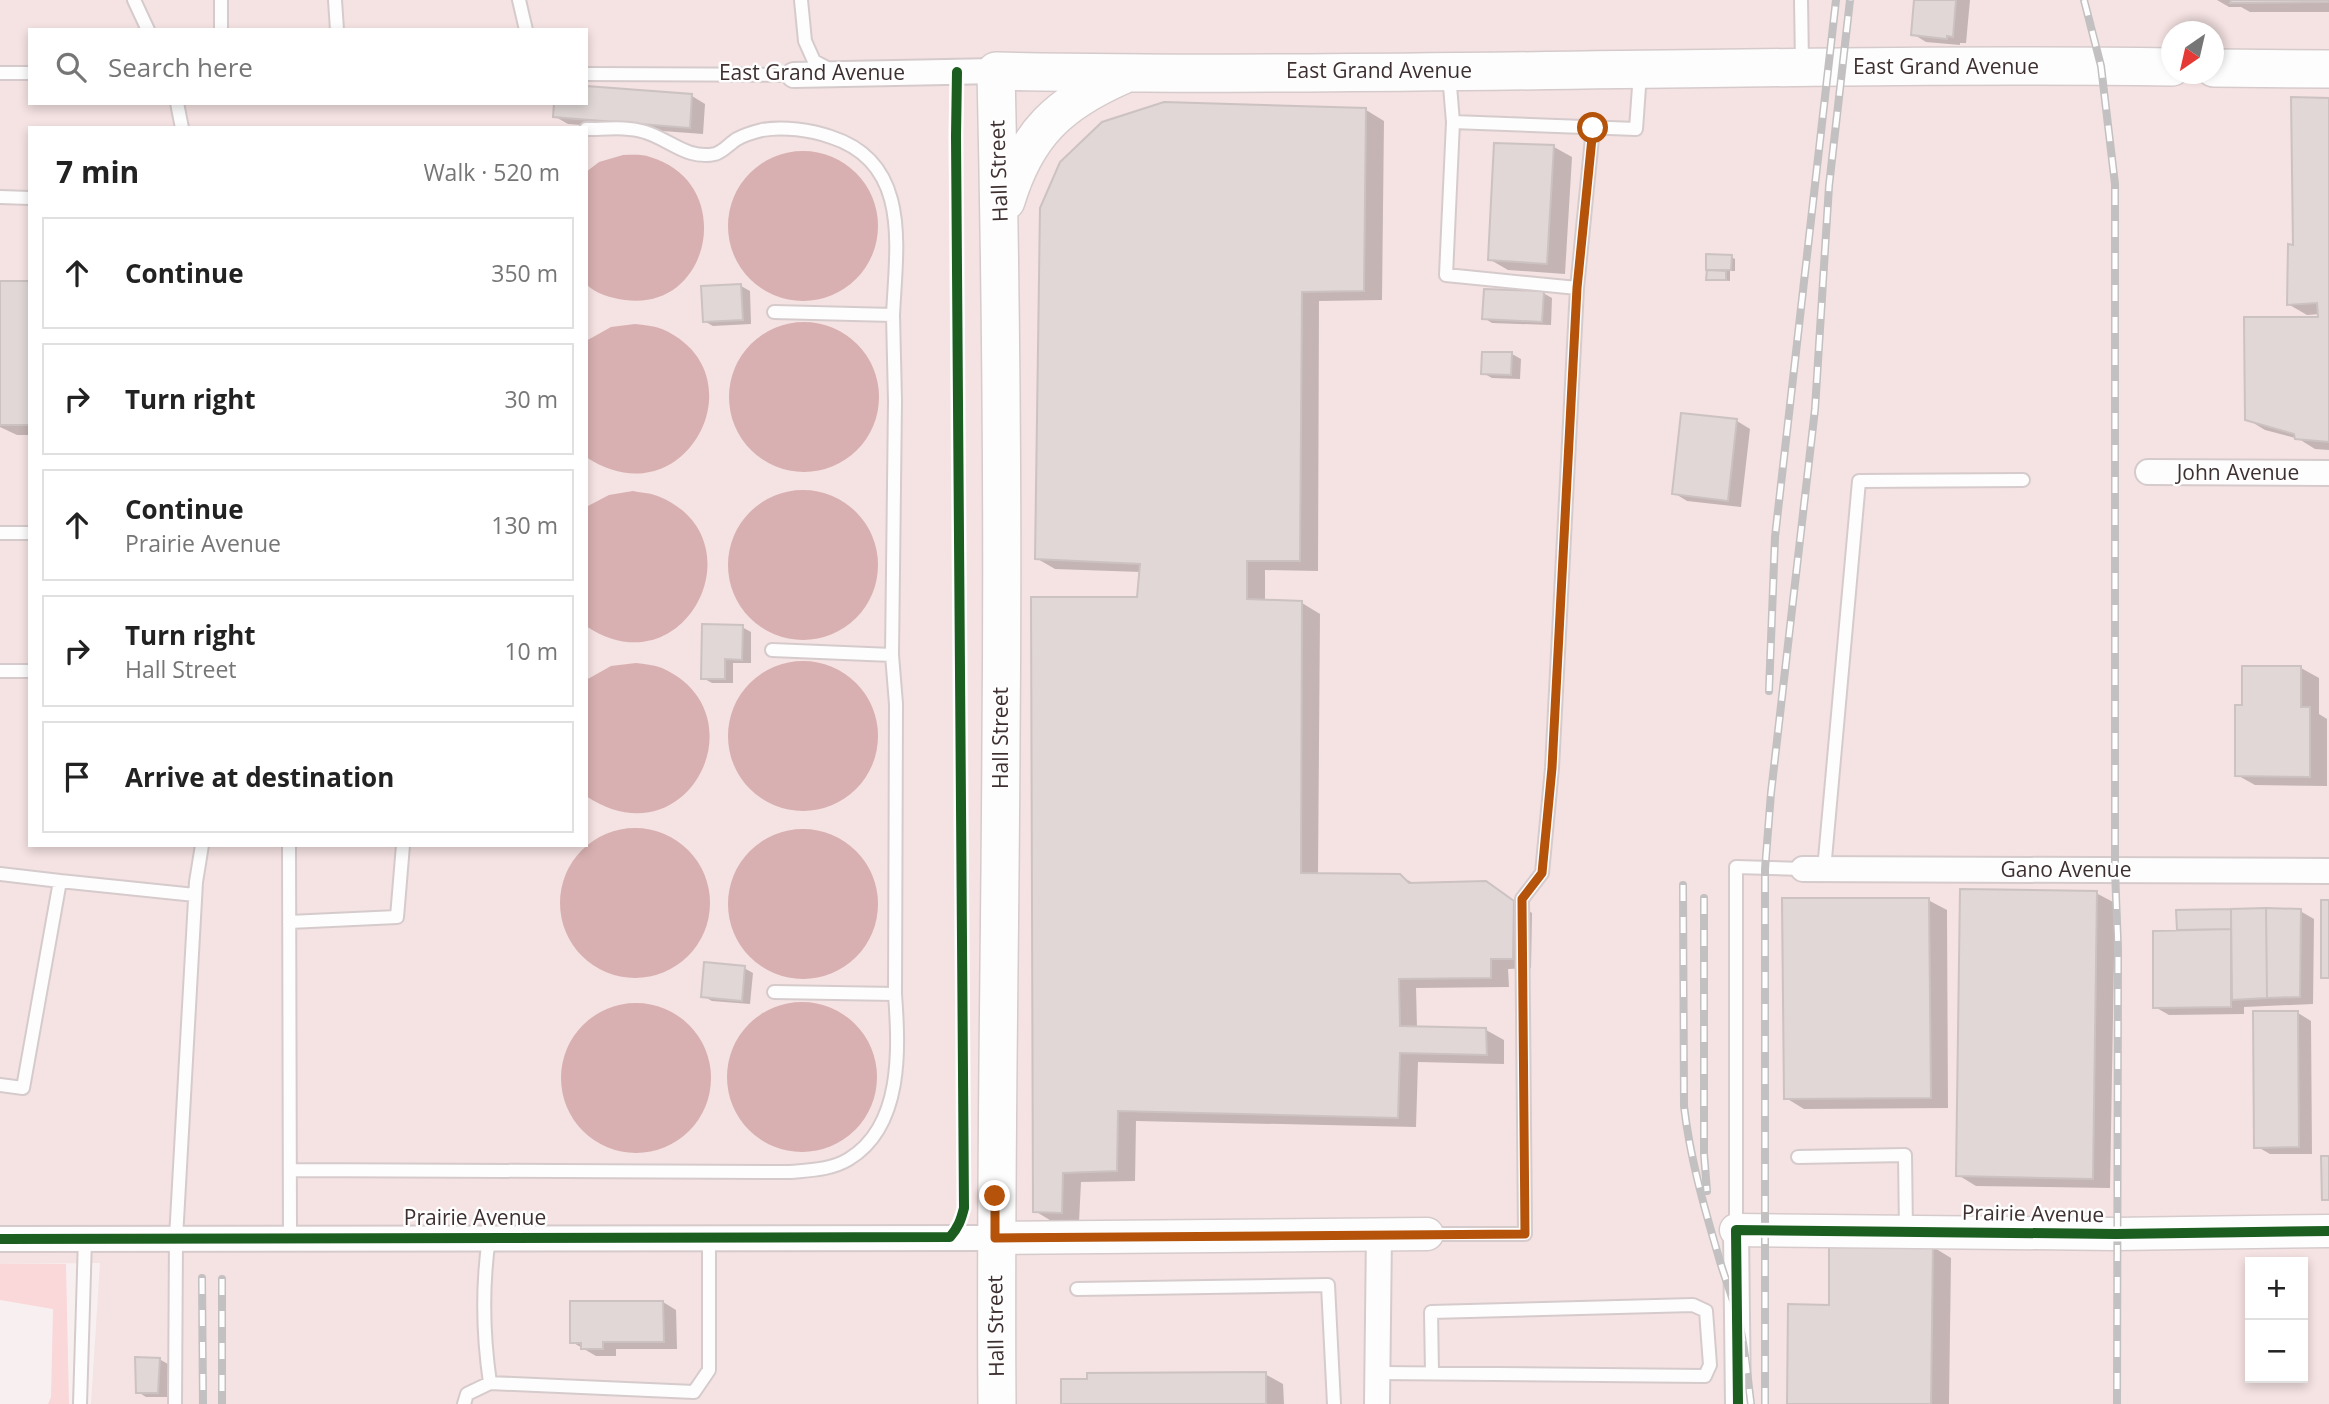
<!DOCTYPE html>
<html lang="en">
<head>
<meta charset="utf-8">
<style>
  body { margin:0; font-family:"Open Sans",sans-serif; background:#f2f2f2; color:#222 }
  .controls { position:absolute; right:21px; bottom:21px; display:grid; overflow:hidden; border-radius:0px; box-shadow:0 4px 10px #0003 }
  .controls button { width:63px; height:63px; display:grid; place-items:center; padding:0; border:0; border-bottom:2px solid #e0e0e0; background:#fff; color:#222; font:35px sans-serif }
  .compass { position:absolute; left:2161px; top:21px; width:63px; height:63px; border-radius:50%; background:#fff; box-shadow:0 4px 10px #0003; rotate:214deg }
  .stop { position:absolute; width:21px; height:21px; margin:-16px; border:5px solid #b45309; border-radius:50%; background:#fff }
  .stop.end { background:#b45309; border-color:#fff; box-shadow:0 2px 7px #0008 }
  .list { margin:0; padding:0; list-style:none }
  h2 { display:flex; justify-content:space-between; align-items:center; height:91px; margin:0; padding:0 28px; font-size:30px }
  h2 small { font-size:23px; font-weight:400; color:#767676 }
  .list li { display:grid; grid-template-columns:46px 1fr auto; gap:21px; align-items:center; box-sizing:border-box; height:112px; margin:0 14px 14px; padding:0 14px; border:2px solid #e0e0e0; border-radius:0px }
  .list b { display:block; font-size:26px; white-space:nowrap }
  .list p { margin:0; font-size:23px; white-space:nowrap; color:#767676 }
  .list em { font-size:23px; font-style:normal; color:#767676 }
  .icon { flex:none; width:38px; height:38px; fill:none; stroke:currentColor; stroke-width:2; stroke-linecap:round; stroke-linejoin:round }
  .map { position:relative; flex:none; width:2329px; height:1404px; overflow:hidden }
  .search { position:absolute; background:#fff; box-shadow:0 4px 10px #0003; left:28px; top:28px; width:560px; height:77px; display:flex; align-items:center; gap:18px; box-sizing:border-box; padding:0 24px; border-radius:0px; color:#767676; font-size:26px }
  .panel { position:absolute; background:#fff; box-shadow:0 4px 10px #0003; left:28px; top:126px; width:560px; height:721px; border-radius:0px }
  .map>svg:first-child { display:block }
</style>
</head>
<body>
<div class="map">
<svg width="2329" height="1404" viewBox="0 0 2329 1404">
  <rect width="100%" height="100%" fill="#f8f0f0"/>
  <path fill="#f5e2e2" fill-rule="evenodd" d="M0,0h2329v1404h-2238l9,-141 -100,1zM30,30h556v73h-556zM2172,32h42v42h-42zM30,128h556v717h-556zM2250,1262h53v116h-53z"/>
  <path fill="#fad7d8" d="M0,1264h66l3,140h-21l3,-7 2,-88 -53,-9z"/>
  <path fill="#d8b0b1" d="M728 226a75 75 0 1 1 150 0a75 75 0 1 1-150 0Z
    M623,155c9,0 19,-1 27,2 87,25 62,155 -25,143 -14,-2 -29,-6 -39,-16v-112l13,-10z
    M729 397a75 75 0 1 1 150 0a75 75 0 1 1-150 0Z
    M635,324c9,1 19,2 27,5 101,44 23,194 -76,128v-116l25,-14z
    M728 565a75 75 0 1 1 150 0a75 75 0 1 1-150 0Z
    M633,491c9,2 19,2 27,6 101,43 24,195 -74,129v-119l23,-12z
    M728 736a75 75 0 1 1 150 0a75 75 0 1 1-150 0Z
    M636,663c8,1 18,2 26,5 101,45 25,196 -76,128v-116l25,-14z
    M560 903a75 75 0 1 1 150 0a75 75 0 1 1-150 0Z
    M728 904a75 75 0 1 1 150 0a75 75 0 1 1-150 0Z
    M727 1077a75 75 0 1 1 150 0a75 75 0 1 1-150 0Z
    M561 1078a75 75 0 1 1 150 0a75 75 0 1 1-150 0Z"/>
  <path fill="#0003" d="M1916,0h54l-4,43h-6v2l-34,-3 -13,-8z
    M2217,0h112v12h-79l-9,-5h-12z
    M692,96l13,8 -2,30 -135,-10 -14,-8 32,-13z
    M2329,99v351l-14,-1 -16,-10 -34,-9 -18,-11 73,-100v-5l-13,1 -19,-11 7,-57z
    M1366,110l18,11 -2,179 -63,1 -1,270 -53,-1v32l37,1 18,11 -2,261 82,1 15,8 71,-1 46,30 -1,55 -23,1 1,18 -93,1 1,40 69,2 18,10v24l-86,-2 -2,65 -280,-6 -1,60 -54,1 -2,40h-26l-18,-11 104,-612 2,-27 -86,-3 -19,-11z
    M1554,147l18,10 -7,117 -57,-4 -19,-11z
    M1707,256l24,1 4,2v12h-5v10l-22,-2z
    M0,283h30v152h-13l-17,-8z
    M741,286l9,5 1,33 -38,2 -9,-5z
    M1543,293l9,5 -1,27 -59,-2 -8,-5z
    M1484,353l28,1 9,5 -1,20 -28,-1 -9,-5z
    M1737,421l13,8 -9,78 -54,-6 -13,-8z
    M742,627l9,5v31h-18v20h-21l-9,-5z
    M2301,668l18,10v36l8,5v67l-72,-1 -18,-10 7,-68z
    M2096,893l19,10 -5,285 -134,-2 -18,-11z
    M1928,900l19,10 1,198 -144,1 -18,-11z
    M2231,910l69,1 14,8 -1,85 -69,3v7l-75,1 -14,-8 29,-75 -5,-3z
    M744,968l9,5 -3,31 -38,-3 -9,-5z
    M2298,1013l13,8 1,133h-42l-14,-8z
    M1933,1247l18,11 -2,146h-160l41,-97z
    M663,1302l13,8 1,39h-61v7h-20l-24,-14z
    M159,1359l9,5 -1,33h-21l-8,-5z
    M1265,1374l18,10 1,20h-221z"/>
  <path fill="#e1d7d7" stroke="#ccc2c2" stroke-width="2" d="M1914,0h42l-3,37 -6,-1v3l-36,-4z
    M2231,0h98v2l-99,1z
    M586,86l106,8 -2,34 -137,-11 1,-14h32z
    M2291,97l38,1v344l-34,-3 -1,-5 -49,-14 -1,-103h74l-1,-14 -30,2 1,-61 5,1z
    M1164,102l202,6 -2,183 -62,1 -2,269h-53v38l55,2 -1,272 99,1 9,9 77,-2 28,20 -1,58h-22v19l-92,1 1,47 86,2 1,27 -87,-2 -2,65 -280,-7 -1,60 -54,2 -1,40 -29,-1 -2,-615h106l3,-33 -105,-5 5,-351 20,-46 42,-40z
    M1494,143l60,2 -7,119 -59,-4z
    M1706,254l26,1 -1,15h-25z
    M1707,270l19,1v9h-20z
    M0,281h30v144h-30z
    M741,284l2,36 -40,2 -2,-36z
    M1484,289l60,2 -2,31 -60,-3z
    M1482,352h30l-1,23 -30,-1z
    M1681,413l56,6 -9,82 -56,-7z
    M702,624l41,1 -1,35 -17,-1v20h-24z
    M2242,666h59v41h9v70l-75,-1v-71h7z
    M1960,889l137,2 -4,288 -137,-3z
    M1782,898h147l2,200 -147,1z
    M2321,900h8v78h-8z
    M2266,908l35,1 -1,88 -33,1z
    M2266,908l1,90 -35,2 -1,-91z
    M2231,909v20l-54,1 -1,-20z
    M2231,929v78l-78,1v-77z
    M704,962l41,4 -3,35 -41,-4z
    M2253,1011h45l1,136 -45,1z
    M2321,1156h8v44h-7z
    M1829,1244l104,2 -2,158h-144l1,-100 41,1z
    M570,1301h93l1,41h-61v7h-22v-6h-11z
    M135,1357l25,1 -2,35h-22z
    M1266,1372v32h-205v-25h26v-6z"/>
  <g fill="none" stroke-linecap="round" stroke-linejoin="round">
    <g stroke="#d6cbcc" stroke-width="16">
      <path id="service" d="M134,0l14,30
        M335,0l2,30
        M519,0l7,30
        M801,0l4,41 9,20 17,9
        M1801,0l1,63
        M221,30v-30
        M0,73h30
        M586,74l208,1
        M177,103l5,25
        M1453,122l183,7 4,-56
        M586,129c19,0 41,-3 59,3 24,7 42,28 70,22 8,-2 15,-11 22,-15 7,-4 17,-7 25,-9 21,-4 49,0 69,7 81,26 65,111 62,178l-119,-3
        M0,197l30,1
        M1577,288l16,-160
        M0,533h30
        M772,650l120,5 3,-254 -2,-86
        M0,671h30
        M289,845l1,393
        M1824,870l35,-389 164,-1
        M0,874l60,7
        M289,922l108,-5 6,-72
        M774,992l121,2 1,-290 -4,-49
        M0,1085l23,3 37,-207 135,14
        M1798,1157l107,-2 1,76
        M290,1170l500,2c20,-2 41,-2 59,-13 54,-33 50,-110 46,-165
        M1736,1230v-363l67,2
        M1427,1234h98l-3,-335 20,-26 10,-105 25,-480 -131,-13 7,-153 -4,-48
        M489,1238c-7,48 -6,97 1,145l204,9 15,-22v-133
        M1077,1289l251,-4 6,119
        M1378,1373l327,3 5,-11 -4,-54 -13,-6 -262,7 1,60
        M80,1404l5,-165
        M175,1404l1,-166 20,-356 6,-37
        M464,1404l3,-10 23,-11"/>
    </g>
    <g stroke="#d6cbcc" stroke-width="28">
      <path id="minor" d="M794,75l202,-4
        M2148,472l181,1
        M1803,869l526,2
        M1736,1230l2,174
        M0,1239l995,-1
        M1377,1404l2,-171"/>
    </g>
    <g stroke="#d6cbcc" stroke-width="35">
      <path id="tertiary" d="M1736,1230l380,4 213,-3
        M995,1238l432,-4"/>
    </g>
    <g stroke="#d6cbcc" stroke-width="40">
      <path id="secondary" d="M2214,68l115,1
        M1006,201c20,-67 53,-98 117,-126
        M997,1404c-2,-221 3,-442 4,-663 2,-223 0,-447 -5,-670 392,8 784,-9 1176,-4"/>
    </g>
    <use href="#service" stroke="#fefdfd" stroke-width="12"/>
    <use href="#minor" stroke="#fefdfd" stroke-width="24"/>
    <use href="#tertiary" stroke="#fefdfd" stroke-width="32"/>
    <use href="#secondary" stroke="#fefdfd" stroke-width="37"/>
    <g stroke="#c2c0c0" stroke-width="8">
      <path id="rail" d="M2084,0l17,66 14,118v686l3,79 -1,455
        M1769,691l6,-154 61,-537
        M1683,885l1,221c6,52 20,101 35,152 5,18 13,37 18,56 8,29 10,60 14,90
        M1704,898v256l3,37
        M202,1278l1,126
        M222,1279v125
        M1765,1404v-535l6,-76 44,-384 14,-223 21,-186"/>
    </g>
    <use href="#rail" stroke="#fefefe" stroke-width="5" stroke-dasharray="16" stroke-linecap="butt"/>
    <g stroke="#fefefe" stroke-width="15">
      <path id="cycleway" d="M0,1239l950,-2c8,-9 11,-17 14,-29l-8,-1072 1,-64
        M1738,1404l-2,-174 380,4 213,-3"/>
    </g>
    <use href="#cycleway" stroke="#1b5e20" stroke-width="10"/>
  </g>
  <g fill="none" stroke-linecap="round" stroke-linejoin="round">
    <path stroke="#b45309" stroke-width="9" d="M995,1196v42l530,-4 -3,-335 20,-26 10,-105 25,-480 16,-160"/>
  </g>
  <g text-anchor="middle" stroke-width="5" stroke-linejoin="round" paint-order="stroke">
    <g font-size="21" fill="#3e3030" stroke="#fefefe">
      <text x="1946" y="74">East Grand Avenue</text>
      <text x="1379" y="78">East Grand Avenue</text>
      <text x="812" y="80">East Grand Avenue</text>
      <text transform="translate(999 171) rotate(-92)" y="7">Hall Street</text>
      <text x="2238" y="480">John Avenue</text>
      <text transform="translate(1001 738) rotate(-90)" y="7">Hall Street</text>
      <text x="2066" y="877">Gano Avenue</text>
      <text transform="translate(2033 1214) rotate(1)" y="7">Prairie Avenue</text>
      <text x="475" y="1225">Prairie Avenue</text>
      <text transform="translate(996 1326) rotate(-91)" y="7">Hall Street</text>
    </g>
  </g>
</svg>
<div class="controls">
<button>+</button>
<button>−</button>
</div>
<svg class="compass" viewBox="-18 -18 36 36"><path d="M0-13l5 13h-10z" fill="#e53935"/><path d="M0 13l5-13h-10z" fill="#767676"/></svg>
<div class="stop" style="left:1593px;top:128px"></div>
<div class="stop end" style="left:995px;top:1196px"></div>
<div class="search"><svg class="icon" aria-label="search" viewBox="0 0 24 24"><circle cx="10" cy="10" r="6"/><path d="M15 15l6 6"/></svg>Search here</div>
<section class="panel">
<h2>7 min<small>Walk · 520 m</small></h2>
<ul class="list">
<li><svg class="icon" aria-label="ahead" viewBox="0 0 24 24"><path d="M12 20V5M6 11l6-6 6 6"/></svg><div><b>Continue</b></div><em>350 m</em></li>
<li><svg class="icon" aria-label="right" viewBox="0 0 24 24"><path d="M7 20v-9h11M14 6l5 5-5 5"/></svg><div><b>Turn right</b></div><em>30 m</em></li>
<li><svg class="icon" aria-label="ahead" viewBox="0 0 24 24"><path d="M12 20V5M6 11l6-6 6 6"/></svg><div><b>Continue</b><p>Prairie Avenue</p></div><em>130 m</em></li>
<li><svg class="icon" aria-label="right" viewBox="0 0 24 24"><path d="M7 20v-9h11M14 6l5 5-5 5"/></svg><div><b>Turn right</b><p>Hall Street</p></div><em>10 m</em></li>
<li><svg class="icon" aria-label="arrive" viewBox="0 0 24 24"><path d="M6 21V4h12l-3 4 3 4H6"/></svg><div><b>Arrive at destination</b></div></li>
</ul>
</section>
</div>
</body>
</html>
